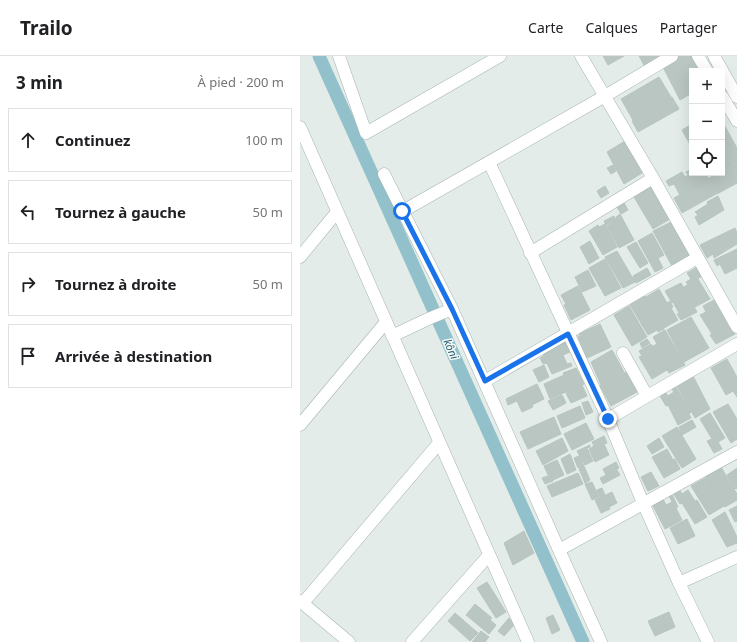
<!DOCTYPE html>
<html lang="fr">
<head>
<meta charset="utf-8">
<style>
  body { margin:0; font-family:"Noto Sans",sans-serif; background:#f2f2f2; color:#202124 }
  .controls { position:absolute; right:12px; top:12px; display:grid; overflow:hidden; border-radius:0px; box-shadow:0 4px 16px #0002 }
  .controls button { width:36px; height:36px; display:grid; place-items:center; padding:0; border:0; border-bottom:1px solid #e0e0e0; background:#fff; color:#202124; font:20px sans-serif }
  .stop { position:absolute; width:12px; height:12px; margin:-9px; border:3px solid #1a73e8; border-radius:50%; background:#fff }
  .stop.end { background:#1a73e8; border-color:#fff; box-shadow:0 1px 4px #0008 }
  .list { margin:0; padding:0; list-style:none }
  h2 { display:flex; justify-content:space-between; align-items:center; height:52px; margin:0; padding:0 16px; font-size:17px }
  h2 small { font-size:13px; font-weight:400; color:#757577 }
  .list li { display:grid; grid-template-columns:26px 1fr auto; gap:12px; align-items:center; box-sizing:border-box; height:64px; margin:0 8px 8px; padding:0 8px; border:1px solid #e0e0e0; border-radius:0px }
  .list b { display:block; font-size:15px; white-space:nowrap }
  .list em { font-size:13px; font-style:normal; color:#757577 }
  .icon { flex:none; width:22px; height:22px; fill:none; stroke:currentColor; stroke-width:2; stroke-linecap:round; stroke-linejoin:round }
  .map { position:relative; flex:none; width:437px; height:586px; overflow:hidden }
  header { display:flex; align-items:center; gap:24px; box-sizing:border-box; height:56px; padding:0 20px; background:#fff; border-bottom:1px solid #e0e0e0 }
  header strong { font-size:19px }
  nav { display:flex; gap:22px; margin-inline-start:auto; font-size:14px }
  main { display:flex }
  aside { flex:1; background:#fff }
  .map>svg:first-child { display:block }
</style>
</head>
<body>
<header>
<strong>Trailo</strong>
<nav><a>Carte</a><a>Calques</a><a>Partager</a></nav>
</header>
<main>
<aside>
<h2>3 min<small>À pied · 200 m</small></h2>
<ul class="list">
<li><svg class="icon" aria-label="ahead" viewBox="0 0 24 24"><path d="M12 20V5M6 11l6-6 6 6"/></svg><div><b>Continuez</b></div><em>100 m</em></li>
<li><svg class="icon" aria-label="left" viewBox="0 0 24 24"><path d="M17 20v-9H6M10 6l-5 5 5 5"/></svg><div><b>Tournez à gauche</b></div><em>50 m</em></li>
<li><svg class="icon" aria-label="right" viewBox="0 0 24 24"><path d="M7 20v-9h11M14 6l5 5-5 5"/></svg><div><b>Tournez à droite</b></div><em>50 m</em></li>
<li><svg class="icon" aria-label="arrive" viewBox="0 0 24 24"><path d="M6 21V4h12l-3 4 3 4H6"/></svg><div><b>Arrivée à destination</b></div></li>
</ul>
</aside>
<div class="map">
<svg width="437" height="586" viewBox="0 0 437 586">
  <rect width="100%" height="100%" fill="#e4ece9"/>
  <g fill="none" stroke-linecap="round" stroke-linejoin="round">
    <path stroke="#92c0cb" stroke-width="13" d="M19,0l264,586"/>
  </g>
  <path fill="#bac6c2" stroke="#b7c5c0" d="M303,0h21l-16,9z
    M339,0h25l-19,11z
    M376,0h17l9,15h-10v22l-12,7 -18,-35z
    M359,21l12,20 -38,23 -12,-21z
    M372,41l7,12 -41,23 -6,-11z
    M422,65l15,27v14l-15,8z
    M392,68v24l-10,-18z
    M325,85l17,32 -18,11 -17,-32z
    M437,107v20l-20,11 -8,-16 9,-5h4v-2z
    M313,109l3,6 -5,3 -4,-6z
    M392,113v4h13l4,6 -29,16 -6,-11 -5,2 -3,-5 16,-9 3,5 3,-2 -2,-3z
    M409,123l7,15 -34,19 -8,-15z
    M305,130l4,7 -8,5 -4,-7z
    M351,131l19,32 -17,10 -19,-32z
    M418,140l6,14 -25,15 -4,-8 3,-2 -3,-3 13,-8 -1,-2z
    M324,147l4,7 -7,4 -4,-7z
    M320,158l14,26 -15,8 -12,-22 10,-6 -1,-3z
    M314,160l2,4 -10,5 -2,-4z
    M371,166l19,34 -18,10 -19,-35z
    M305,168l12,23 -14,8 -14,-24 9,-6 1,2z
    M435,172l2,5v11l-23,14 -1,-4 -6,4 -7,-13z
    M352,177l12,22 -6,3 5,10 -8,4 -17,-31z
    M290,185l9,17 -10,6 -9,-17z
    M336,186l12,21 -8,5 -13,-21z
    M437,193v19l-12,6 -5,-10 -3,2 -3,-6z
    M317,195l18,31 -12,6 -18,-31z
    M305,203l16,29 -16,8 -16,-28z
    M397,211l5,9 -14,9 -2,-3 5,-3 -4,-6z
    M347,212l4,7 -15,8 -3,-7z
    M288,214l8,16 -14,6 -7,-15z
    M398,223l12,20 -15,8 -11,-20z
    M381,227l16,29 -16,8 -4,-6 2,-1 -6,-11 -1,1 -7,-12z
    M278,230l12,24 -19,10 -7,-15 2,-1 -5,-9z
    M359,233l8,14 3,-2 3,6 -2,1 7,12 -14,8 -18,-31z
    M345,240l19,33 -6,3 -1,-2 -9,5 -18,-30z
    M414,244l15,27 2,-1 4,8 -19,10 -6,-9 2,-1 -12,-19 6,-3 -3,-6z
    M329,250l18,31 -15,9 -18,-31z
    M391,261l18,31 -25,14 -17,-32z
    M300,268l11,23 -24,11 -9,-21 3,-4z
    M365,274l20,35 -16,8 -16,-27 4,-2 -4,-7z
    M347,283l3,4 -8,5 -2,-5z
    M265,286l5,10 -7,3 4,9 4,-1 1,3 -20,8 -5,-11 -4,1 -3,-6 4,-2 -1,-4z
    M351,288l16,26 -15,9 -13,-22 3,-1 -3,-5z
    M312,294l12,22 -23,13 -10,-23z
    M427,303l10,18v20l-4,-6 -7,4 -15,-27z
    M244,309l5,12 -10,5 -6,-12z
    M276,312l8,16 -34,15 -6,-15 20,-9 -1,-2z
    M326,316l11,20 -26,14 -11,-20z
    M393,320l17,33 -15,9 -18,-32z
    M237,328l7,15 -12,6 1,2 -11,5 -5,-11 -9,4 -2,-6z
    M282,329l5,11 -16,7 -5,-10z
    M376,331l15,25 -2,2 2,4 -13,7 -10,-20 -2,1 -6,-10 6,-3 2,3 6,-4 -2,-3z
    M262,339l4,8 -13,7 -5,-9z
    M288,345l5,11 -7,3 -4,-12z
    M428,348l9,15v20l-6,4 -18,-31z
    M280,350l5,12 -23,10 -5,-12z
    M410,357l15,25 -7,4 4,7 -8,4 -7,-12 5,-2 -12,-20z
    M254,361l7,17 -33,15 -8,-17z
    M392,364l4,7 -14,8 -3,-8z
    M286,367l8,16 -22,11 -8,-16z
    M377,371l19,32 -14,9 -20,-32z
    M304,380l3,7 -3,1 5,11 -14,7 -6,-13 5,-3 -2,-4z
    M262,382l6,13 -25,14 -7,-14z
    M359,382l5,9 -12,7 -5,-8z
    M290,389v2l-3,1 6,13 -8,4 -8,-14z
    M367,393l6,11 2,-1 5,10 -16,9 -12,-21z
    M270,398l6,16 -9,4 -6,-15z
    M279,400l5,10 -6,2 -4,-10z
    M257,404l7,15 -11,5 -2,-6 -3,1 -4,-9z
    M316,406l3,6 -13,7 -3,-6z
    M284,410l6,14 -5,3 -6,-14z
    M421,411l16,27v6l-12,7 -19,-31z
    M437,412v21l-1,-1 -1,1 -8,-14z
    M317,414l3,5 -17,9 -3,-6z
    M351,416l8,14 -11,5 -7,-14z
    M278,417l5,11 -31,13 -5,-11z
    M251,419l2,6 -8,3 -3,-6z
    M407,421l17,29 -15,9 -18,-29z
    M292,426l7,15 -7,3 -7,-16z
    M302,432l3,7 -5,2 -3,-7z
    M379,433l3,5 6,-4 7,11 2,-1 10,17 -12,7 -13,-21 -2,1 -7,-11z
    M312,436l5,11 -8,4 1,2 -9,4 -6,-13z
    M372,438l6,13 -2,1 6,12 -17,9 -13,-25 11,-5 3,6 6,-3 -3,-6z
    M437,450v15l-2,1 -6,-12z
    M425,456l12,25v6l-10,4 -15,-27z
    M387,463l8,17 -17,8 -8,-16z
    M224,475l10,22 -21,12 -9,-22z
    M187,526l19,30 -10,6 -19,-30z
    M175,548l17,14 -2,2 6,5 -7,9 -23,-19z
    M369,556l6,15 -20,9 -7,-15z
    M155,557l23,20 -8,8 -22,-20z
    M253,559l7,15 -8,4 -6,-16z
    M209,562l5,7 -10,11 -6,-5z
    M181,575l8,6 -4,5h-13z"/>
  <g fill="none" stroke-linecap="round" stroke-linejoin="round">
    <g stroke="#a7b4b0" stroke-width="13">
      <path id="street" d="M39,0l27,77 134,-77
        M281,0l72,122 84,149
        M0,71l228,515
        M189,106l119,257 35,84 36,80 29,59
        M84,118l68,135 107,241 42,92
        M103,155l202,-115 67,-40
        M230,197l123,-75
        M0,201l37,-45
        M92,280l36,-17 24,-10
        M323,297l24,43
        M185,325l212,-123
        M308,363l129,-75
        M0,369l86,-103
        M259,494l178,-98
        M379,527l58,-26
        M3,547l136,-160
        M112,586l77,-87"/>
    </g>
    <g stroke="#a3b7b1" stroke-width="13">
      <path id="secondary" d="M398,0l9,15
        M414,0l23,41
        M422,40l15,25
        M0,545l49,41"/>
    </g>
    <use href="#street" stroke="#fff" stroke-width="12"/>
    <use href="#secondary" stroke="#fff" stroke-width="12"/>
  </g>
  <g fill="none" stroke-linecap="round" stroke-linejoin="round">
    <path stroke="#1a73e8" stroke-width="5" d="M102,155l50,98 33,72 83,-47 40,85"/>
  </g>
  <g text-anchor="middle" stroke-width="3" stroke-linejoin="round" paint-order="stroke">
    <g font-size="11" font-style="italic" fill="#256172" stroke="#f4f9f7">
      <text transform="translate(151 293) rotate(66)" y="4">kôni</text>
    </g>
  </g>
</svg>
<div class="controls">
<button>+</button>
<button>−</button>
<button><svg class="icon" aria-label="locate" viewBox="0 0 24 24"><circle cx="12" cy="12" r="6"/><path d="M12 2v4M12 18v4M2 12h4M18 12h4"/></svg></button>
</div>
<div class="stop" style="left:102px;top:155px"></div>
<div class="stop end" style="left:308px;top:363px"></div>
</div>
</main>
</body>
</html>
